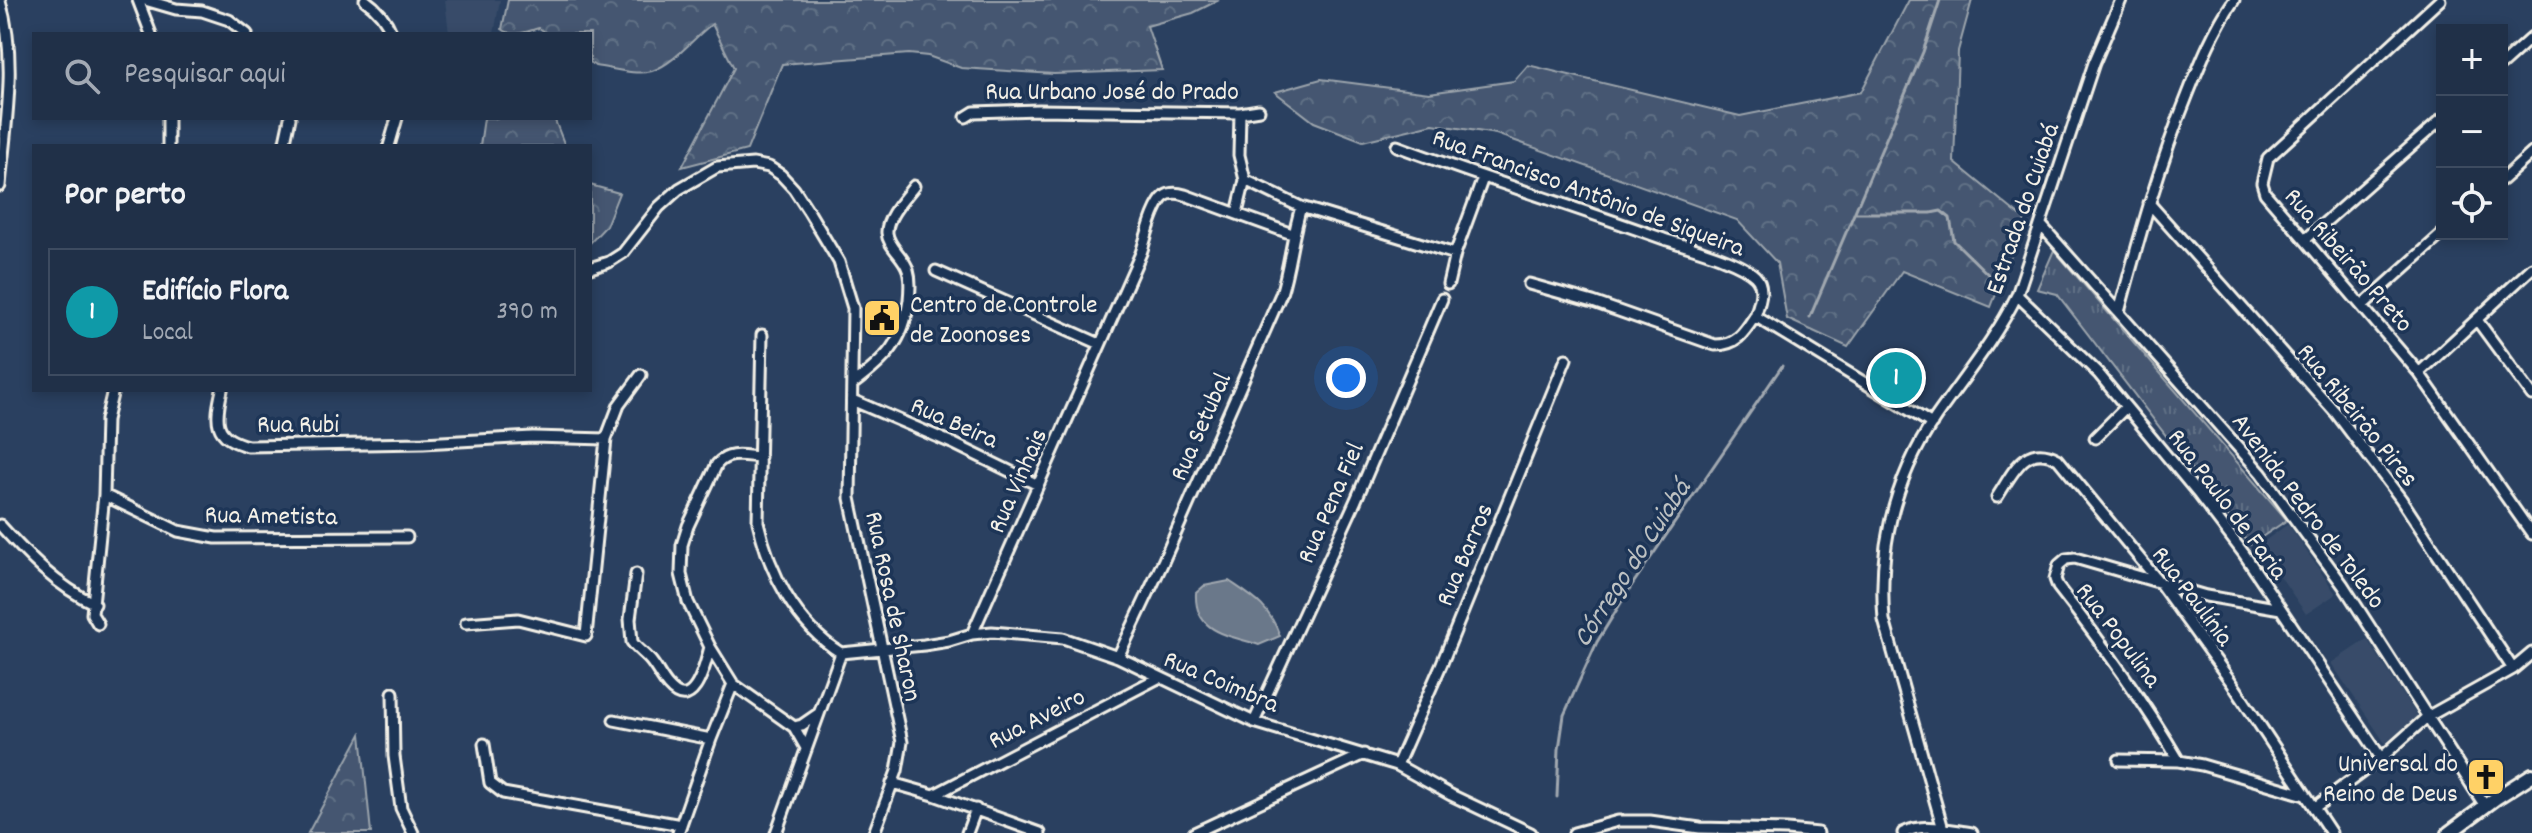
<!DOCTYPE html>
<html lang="pt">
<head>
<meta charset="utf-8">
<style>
  body { margin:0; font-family:Dekko,sans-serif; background:#28384f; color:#f1f3f6 }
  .controls { position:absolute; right:24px; top:24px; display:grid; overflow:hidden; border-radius:0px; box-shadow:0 4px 12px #0003 }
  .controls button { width:72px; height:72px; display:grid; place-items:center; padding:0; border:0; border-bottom:2px solid #3d4b60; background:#203048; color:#f1f3f6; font:40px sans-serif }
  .you { position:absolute; left:1346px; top:378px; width:28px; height:28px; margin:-20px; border:6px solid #fff; border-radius:50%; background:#1a73e8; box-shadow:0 0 0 12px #1a73e833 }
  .badge { display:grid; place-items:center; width:52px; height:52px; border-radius:50%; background:#ffd166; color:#fff; font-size:26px; font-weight:700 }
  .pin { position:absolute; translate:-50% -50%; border:4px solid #fff; box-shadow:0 2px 8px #0006 }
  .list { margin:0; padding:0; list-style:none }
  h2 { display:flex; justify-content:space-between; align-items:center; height:104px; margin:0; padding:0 32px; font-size:34px }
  h2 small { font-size:26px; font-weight:400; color:#a2a9b4 }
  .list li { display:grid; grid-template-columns:52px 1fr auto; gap:24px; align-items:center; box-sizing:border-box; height:128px; margin:0 16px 16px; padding:0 16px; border:2px solid #3d4b60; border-radius:0px }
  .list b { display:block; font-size:30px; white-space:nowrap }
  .list p { margin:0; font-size:26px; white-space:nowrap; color:#a2a9b4 }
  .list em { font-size:26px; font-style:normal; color:#a2a9b4 }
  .icon { flex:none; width:44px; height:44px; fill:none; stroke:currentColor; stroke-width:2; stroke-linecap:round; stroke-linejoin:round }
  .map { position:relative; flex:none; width:2532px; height:833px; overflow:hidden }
  .search { position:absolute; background:#203048; box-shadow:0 4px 12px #0003; left:32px; top:32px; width:560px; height:88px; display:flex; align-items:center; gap:20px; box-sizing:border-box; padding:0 28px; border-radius:0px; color:#a2a9b4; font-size:30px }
  .panel { position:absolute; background:#203048; box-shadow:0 4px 12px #0003; left:32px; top:144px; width:560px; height:248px; border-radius:0px }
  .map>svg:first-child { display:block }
</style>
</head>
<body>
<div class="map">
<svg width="2532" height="833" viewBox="0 0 2532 833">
  <defs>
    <pattern id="grass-tufts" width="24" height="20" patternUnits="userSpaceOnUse" patternTransform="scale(2)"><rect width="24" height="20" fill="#445771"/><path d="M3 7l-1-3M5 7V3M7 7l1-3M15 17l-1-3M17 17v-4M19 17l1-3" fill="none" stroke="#607085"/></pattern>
    <pattern id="forest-crowns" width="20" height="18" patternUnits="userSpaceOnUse" patternTransform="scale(2)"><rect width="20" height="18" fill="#445771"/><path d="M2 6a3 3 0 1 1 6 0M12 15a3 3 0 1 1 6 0" fill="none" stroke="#607085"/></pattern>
  </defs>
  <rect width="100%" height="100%" fill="#2a4060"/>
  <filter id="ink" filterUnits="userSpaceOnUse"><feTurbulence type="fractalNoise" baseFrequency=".0125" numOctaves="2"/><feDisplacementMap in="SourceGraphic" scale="16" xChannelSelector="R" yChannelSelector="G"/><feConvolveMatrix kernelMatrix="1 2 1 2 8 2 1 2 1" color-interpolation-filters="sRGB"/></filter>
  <g filter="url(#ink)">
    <path fill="#374c69" d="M445,0h55l-6,34h-45z
      M2288,524l48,70 -30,20 -47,-69z
      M2367,639l50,77 -32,27 -54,-80z"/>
    <path fill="url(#grass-tufts)" stroke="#9ca4ac" stroke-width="2" d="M2054,250l233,270 -37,25 -193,-251 -20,-5z"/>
    <path fill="url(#forest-crowns)" stroke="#9ca4ac" stroke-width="2" d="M508,0h711l-26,13 -46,13 15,44 -108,4 -93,-6 -33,-12 -19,-2 -127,10 -35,86 -65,17 52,-99 -22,-44c-19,14 -37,39 -60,47 -17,5 -40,-3 -57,-5l-5,-4v-28h-42l-9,-6c-14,4 -25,10 -37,1z
      M1909,0h63l-14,51 -4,111 71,58 -34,87 -89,-36 -54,76 -61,-28 -10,-56 -40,-43 -241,-86 -63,-10 -70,17 -49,-19 -39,-30 46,-13 108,14 85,-12 14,-16 212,51 121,-24z
      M484,118h70l11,28h-85z
      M590,185l29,8 -13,33 -16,17z
      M361,734l10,99h-63z"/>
    <path fill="#6a788a" stroke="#a1a8b0" stroke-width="2" d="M1229,581c25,17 40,25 51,55l-21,9c-30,-10 -65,-12 -63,-52l8,-7z"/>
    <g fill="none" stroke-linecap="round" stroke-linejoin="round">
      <path stroke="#a1a8b0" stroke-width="3" d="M1856,213h75l10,-2 9,7 4,23 46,45
        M1810,317l113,-265 17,-52
        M1557,797l2,-48 5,-34 33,-73 33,-54 152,-222"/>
      <g stroke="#f4f1e8" stroke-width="15">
        <path id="street" d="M138,0l13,34
          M145,0l31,9 26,2 27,9 18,14
          M365,0c13,9 21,19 27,34
          M2440,0l-172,158 -6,25 3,10 154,180 113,161
          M0,1c18,59 5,125 0,185
          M2502,64l30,-27
          M966,117l8,-5 65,-2 201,3 19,-3
          M168,146v-28
          M284,146l6,-28
          M389,146l8,-28
          M1397,146c88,33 178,61 267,93 24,8 75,21 91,37 11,11 4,28 0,40l177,108
          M1245,180l56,27 154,47
          M2502,180l30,-27
          M2149,203l187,210 65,86 112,170
          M1237,213l8,-33 -6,-25 1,-42
          M2041,225l220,248 82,112 142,221
          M2305,240l137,-121
          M590,268l19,-6 14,-9 36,-46 20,-18 38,-22 36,-3 16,3 12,8 13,14 15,23 30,50 14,46 -3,190 52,244 -5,29 -23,62
          M936,271l164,73
          M1448,284l7,-30 28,-76
          M1529,284l64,18 122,43c22,0 29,-12 40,-29
          M2017,295l81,78 101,122 45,59 137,204
          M2362,306l80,-72
          M2119,312c20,-74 40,-147 69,-218 13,-33 26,-65 46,-94
          M2477,320l55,75
          M762,335l-4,187c11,50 38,103 83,131l83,-8 25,-4 23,-7 20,-2 71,6 55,19 136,65 143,43 54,30 80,38
          M2419,373l113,-105
          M853,384c32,-24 51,-42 56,-84 1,-10 2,-20 -1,-30 -4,-14 -20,-23 -21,-37 -1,-16 18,-35 27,-47
          M222,390c-7,30 -9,48 26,56l175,-3 110,-6 73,2
          M852,400l100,43 86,42
          M2095,438l31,-31
          M760,457c-16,-1 -31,-6 -43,7l-29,62 -6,19 -1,29 7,28 22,45 23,37 61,43 12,21
          M104,495l74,36 38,7 191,-1
          M1997,497c16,-24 28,-56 61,-38l101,123 73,101 99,150
          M0,525c28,31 56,61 95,79
          M636,574l-6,45 2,23c5,7 12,11 18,18 7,8 11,18 18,26 26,30 37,-21 42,-39
          M466,623l52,-4 68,17 20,-197 13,-34 22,-30
          M98,624l-6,-10 12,-119 2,-75 7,-30
          M972,634l169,-381c5,-14 12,-48 24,-57 6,-4 13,-3 20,-1l107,39
          M1118,657l45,-95 118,-268c9,-29 11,-58 20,-87
          M393,693l1,63 7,52 12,25
          M614,720l97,19
          M1254,722l102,-222 86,-201
          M794,727l8,-2 16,-11
          M484,744l6,39 13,10 178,32
          M2119,760l60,1 23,4 103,30
          M2179,761c-36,-61 -77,-118 -121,-174l-3,-8 4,-14 7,-6 9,-1 131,38 75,13
          M1397,765l45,-102 124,-304
          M892,783l42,12 106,38
          M934,795l224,-117
          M2314,808l67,-50 46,-41 86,-48 19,-16
          M1943,829l-59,-209c-6,-74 10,-141 52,-203 28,-40 60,-79 81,-122l77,-232 27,-63
          M678,833l33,-94 22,-55
          M776,833l65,-180
          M967,833l9,-24
          M1194,833l170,-79
          M1574,833l44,-12h32l50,7 87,2 31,3
          M1903,833c21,-11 46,-3 69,0"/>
      </g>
      <g stroke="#f4f1e8" stroke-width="18">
        <path id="secondary" d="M2449,833l47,-35 36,-23"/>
      </g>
      <use href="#street" stroke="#1d3557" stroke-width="9"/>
      <use href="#secondary" stroke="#1d3557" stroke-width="12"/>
    </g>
  </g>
  <defs>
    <g id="civic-square" transform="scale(2)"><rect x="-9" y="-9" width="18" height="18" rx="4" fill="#ffd166" stroke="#1d3557"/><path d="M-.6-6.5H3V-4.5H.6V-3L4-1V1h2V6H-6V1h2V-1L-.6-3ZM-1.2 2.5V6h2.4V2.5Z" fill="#111"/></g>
    <g id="church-square" transform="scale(2)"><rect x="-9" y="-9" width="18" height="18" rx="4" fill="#ffd166" stroke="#1d3557"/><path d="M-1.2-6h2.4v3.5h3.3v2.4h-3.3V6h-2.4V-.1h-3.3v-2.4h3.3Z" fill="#111"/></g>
  </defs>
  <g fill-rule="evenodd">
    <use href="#civic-square" x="882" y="318"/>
    <use href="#church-square" x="2486" y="777"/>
  </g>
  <g text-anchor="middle" stroke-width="7" stroke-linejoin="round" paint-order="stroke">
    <g font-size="26" fill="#f4f1e8" stroke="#1d3557">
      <text x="1112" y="99">Rua Urbano José do Prado</text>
      <text transform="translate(1589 191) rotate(20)" y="9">Rua Francisco Antônio de Siqueira</text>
      <text transform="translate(2021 208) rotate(-71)" y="9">Estrada do Cuiabá</text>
      <text transform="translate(2350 259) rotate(49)" y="9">Rua Ribeirão Preto</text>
      <text transform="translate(2359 414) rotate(51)" y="9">Rua Ribeirão Pires</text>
      <text transform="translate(955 421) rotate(24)" y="9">Rua Beira</text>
      <text x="298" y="432">Rua Rubi</text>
      <text transform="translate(1199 426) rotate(-66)" y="9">Rua Setubal</text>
      <text transform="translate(1016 480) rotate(-66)" y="9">Rua Vinhais</text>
      <text transform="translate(1329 502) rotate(-66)" y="9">Rua Pena Fiel</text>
      <text transform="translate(2229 503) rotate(53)" y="9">Rua Paulo de Faria</text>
      <text transform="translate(2310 510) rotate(53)" y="9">Avenida Pedro de Toledo</text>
      <text transform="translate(271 514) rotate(1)" y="9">Rua Ametista</text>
      <text transform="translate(1463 554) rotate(-67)" y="9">Rua Barros</text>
      <text transform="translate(2194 595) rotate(53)" y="9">Rua Paulínia</text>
      <text transform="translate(895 606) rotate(78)" y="9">Rua Rosa de Sharon</text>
      <text transform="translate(2120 634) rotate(53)" y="9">Rua Populina</text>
      <text transform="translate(1222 680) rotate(23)" y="9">Rua Coimbra</text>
      <text transform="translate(1036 717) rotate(-27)" y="9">Rua Aveiro</text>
    </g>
    <g font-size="26" fill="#f4f1e8" stroke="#1d3557" text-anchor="start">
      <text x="910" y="312">Centro de Controle<tspan x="910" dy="30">de Zoonoses</tspan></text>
      <text x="2458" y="771" text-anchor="end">Universal do<tspan x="2458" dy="30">Reino de Deus</tspan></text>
    </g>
    <g font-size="28" font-style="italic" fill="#bdc1c2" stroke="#1d3557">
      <text transform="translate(1630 562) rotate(-57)" y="10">Córrego do Cuiabá</text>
    </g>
  </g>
</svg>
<div class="controls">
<button>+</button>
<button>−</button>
<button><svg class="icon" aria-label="locate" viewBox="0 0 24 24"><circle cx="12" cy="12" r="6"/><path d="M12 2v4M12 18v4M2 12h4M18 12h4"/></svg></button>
</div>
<div class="you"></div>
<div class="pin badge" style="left:1896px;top:378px;background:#0f9aa8">1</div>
<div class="search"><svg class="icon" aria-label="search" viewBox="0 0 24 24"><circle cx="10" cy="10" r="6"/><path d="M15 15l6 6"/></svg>Pesquisar aqui</div>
<section class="panel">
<h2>Por perto<small></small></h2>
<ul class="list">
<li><span class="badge" style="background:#0f9aa8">1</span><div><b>Edifício Flora</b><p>Local</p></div><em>390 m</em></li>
</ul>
</section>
</div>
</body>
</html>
